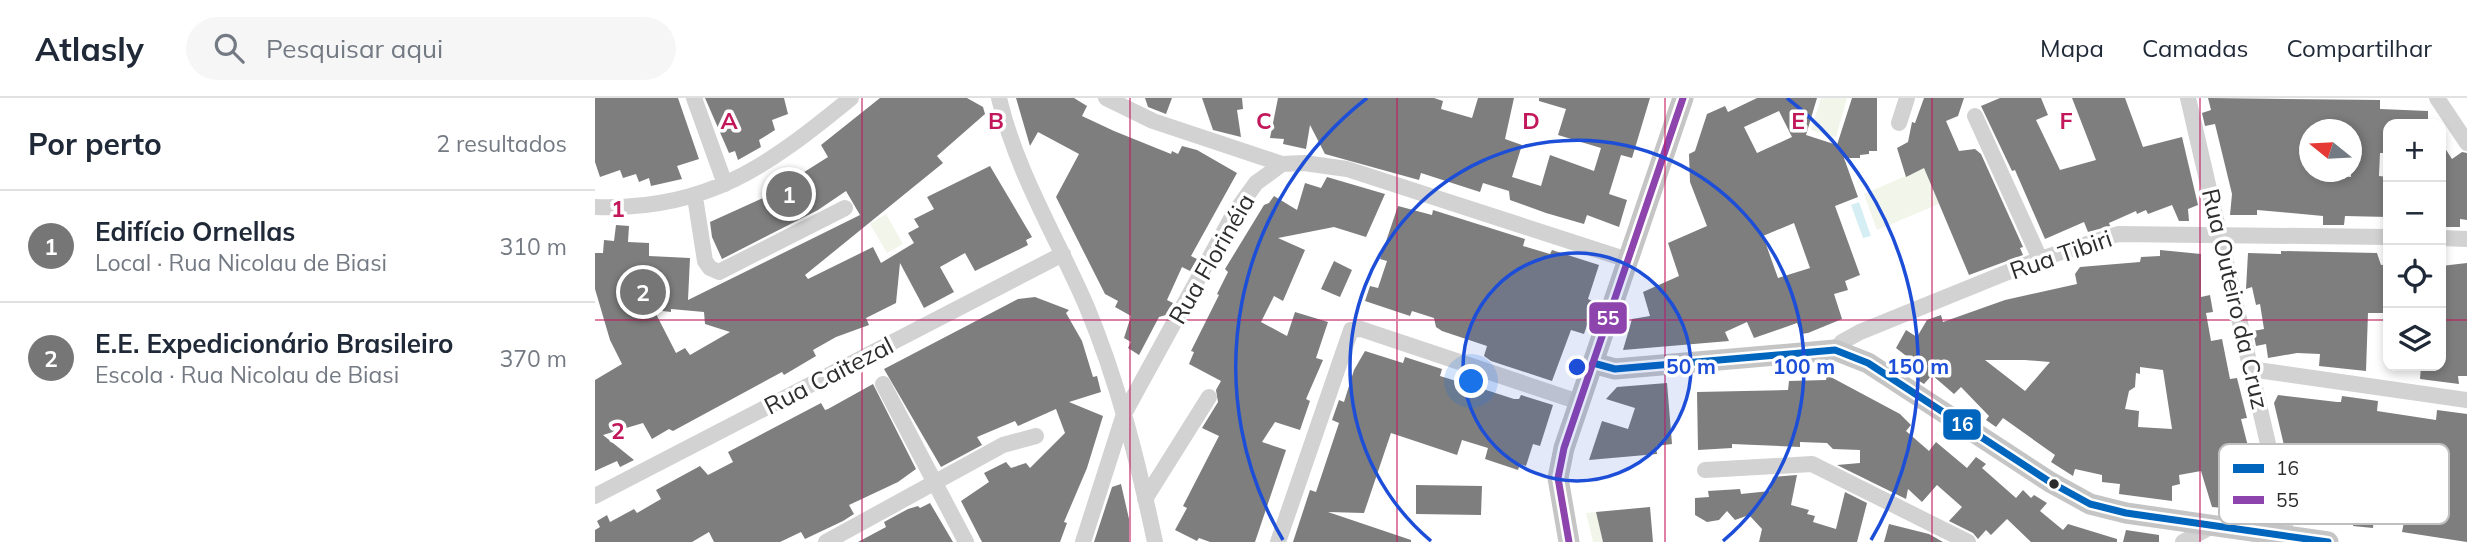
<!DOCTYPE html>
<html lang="pt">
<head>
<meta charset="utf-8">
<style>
  body { margin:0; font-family:Mulish,sans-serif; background:#f6f6f7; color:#1f2937 }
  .controls { position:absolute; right:21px; top:21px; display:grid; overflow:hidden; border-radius:14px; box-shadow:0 4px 10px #0003 }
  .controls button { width:63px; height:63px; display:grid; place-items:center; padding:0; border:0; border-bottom:2px solid #e0e1e3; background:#fff; color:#1f2937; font:35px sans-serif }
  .compass { position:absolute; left:1704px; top:21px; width:63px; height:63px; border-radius:50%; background:#fff; box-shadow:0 4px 10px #0003; rotate:288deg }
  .you { position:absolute; left:877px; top:284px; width:24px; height:24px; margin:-18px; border:5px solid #fff; border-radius:50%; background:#1a73e8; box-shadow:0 0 0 10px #1a73e833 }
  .badge { display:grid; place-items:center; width:46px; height:46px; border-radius:50%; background:#767676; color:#fff; font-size:23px; font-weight:700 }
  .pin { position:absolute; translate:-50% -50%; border:4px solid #fff; box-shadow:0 2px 7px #0006 }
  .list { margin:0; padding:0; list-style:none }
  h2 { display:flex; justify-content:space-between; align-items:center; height:91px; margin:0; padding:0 28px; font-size:30px }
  h2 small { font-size:23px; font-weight:400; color:#747a83 }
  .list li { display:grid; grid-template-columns:46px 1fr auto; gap:21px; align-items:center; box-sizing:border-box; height:112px; padding:0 28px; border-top:2px solid #e0e1e3 }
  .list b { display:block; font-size:26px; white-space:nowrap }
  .list p { margin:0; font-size:23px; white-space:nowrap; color:#747a83 }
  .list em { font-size:23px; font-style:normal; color:#747a83 }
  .icon { flex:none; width:38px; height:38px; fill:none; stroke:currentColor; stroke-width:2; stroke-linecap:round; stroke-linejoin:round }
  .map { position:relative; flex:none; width:1872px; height:444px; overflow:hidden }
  header { display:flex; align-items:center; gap:42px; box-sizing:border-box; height:98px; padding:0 35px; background:#fff; border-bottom:2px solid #e0e1e3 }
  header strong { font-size:33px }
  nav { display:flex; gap:38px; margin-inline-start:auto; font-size:24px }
  .search { width:490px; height:63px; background:#f6f6f7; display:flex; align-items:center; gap:18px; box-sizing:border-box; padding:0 24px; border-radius:38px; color:#747a83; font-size:26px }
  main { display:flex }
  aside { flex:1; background:#fff }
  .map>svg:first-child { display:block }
</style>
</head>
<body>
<header>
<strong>Atlasly</strong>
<div class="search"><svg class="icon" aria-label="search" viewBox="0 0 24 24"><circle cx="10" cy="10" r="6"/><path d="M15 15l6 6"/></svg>Pesquisar aqui</div>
<nav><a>Mapa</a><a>Camadas</a><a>Compartilhar</a></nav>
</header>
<main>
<aside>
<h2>Por perto<small>2 resultados</small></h2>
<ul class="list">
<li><span class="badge">1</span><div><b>Edifício Ornellas</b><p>Local · Rua Nicolau de Biasi</p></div><em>310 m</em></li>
<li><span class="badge">2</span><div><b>E.E. Expedicionário Brasileiro</b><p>Escola · Rua Nicolau de Biasi</p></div><em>370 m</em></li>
</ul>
</aside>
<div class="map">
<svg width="1872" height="444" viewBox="0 0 1872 444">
  <rect width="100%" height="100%" fill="#fff"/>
  <path fill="#f2f5ea" d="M1226,0h26l-11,39 -25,-7z
    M1329,70l15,36 -62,26 -13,-36z
    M291,116l17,30 -16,9 -17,-29z
    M1001,414l7,30h-10l-7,-29z"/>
  <path fill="#d5eef3" d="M1264,104l12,34 -8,2 -12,-33z"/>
  <path fill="#7e7e7e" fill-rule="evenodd" d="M0,0h83l21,61 -22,7 5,13 -31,7 -2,-8 -10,4 -3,-8 -13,4 -3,-8 -20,7 -5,-15z
    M110,0h79l4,16 -16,6 3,10 -16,10 2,7 -23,13 -3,-9 -6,2z
    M285,0h87l16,9 2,7 -48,42 6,7 -138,112 3,4 65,-32 8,16 33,-20 -6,-10 11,-6 -5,-8 20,-10 -7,-12 63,-31 42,71 -6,3 2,5 -53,26 -10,-18 -25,14 14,25 -30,16 -24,-45 -4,40 -30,15 3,7 -33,12 -23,13 3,6 -32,19 -2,-3 -109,59 -4,-2 -17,10 -9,-16 -40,12 31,25 -14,7 -3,-6 -22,10v-91l27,-16 -12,-24 -15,-51v-36h8l1,-13 10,1 2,-16 13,1 -1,16 21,1v13l41,2 -2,42 172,-85 -14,-24 -28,19 -96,49 -10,-22 -2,-15 53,-24 65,-41 -7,-12zM76,211l33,3 1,12 25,8 -40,23 -5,-7 -9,5 -22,-43 17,2z
    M421,0h58l13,8 -5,10 32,15 57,23 1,-3 6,3 4,-8 15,4 40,23 -46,83 6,3 -7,12 -8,-4 -15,33 6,3 -7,12 -7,2 -20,38 -11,-7 3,-6 -7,-4 7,-22 -16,-9 3,-6 -13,-7 -49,-97 23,-43 -41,-22 -8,14z
    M550,0h27l-6,16 -18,-7z
    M607,0h40l1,11 -6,1 4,27 -28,-7z
    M683,0h156l9,3 -2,8 31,9 6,-20h36l-9,41 17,6 -10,32 29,9 9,-31 44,16 7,-23 -43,-13 8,-26 -27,-8v-3h111l-18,60 -11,-3 -12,39 18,6 -8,27 -32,-12 -3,9 -38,-11 -36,-13 -1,-9 -26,-8 -3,9 -59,-19 -2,7 -94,-26 -15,-29 -4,24 -23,-5 1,-5 -14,-1z
    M1162,0h60l-11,37 31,10 15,-47h25v53h-8v3l-9,1v3h-16l14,39 -23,9 25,69 -15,6 3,9 -14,4 8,25 -34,14 -7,1 -4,-11 -43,15 -7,-16 -22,10 4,9 -106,9 9,-31 18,-3 -7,-24 36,-16 -11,-33 39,-17 -17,-44 -1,-28 6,-3 12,-37 18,-8 3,6zM1184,13l13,26 -35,16 -13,-26zM1199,125l16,45 -32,10 -15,-42z
    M1329,0h40l-6,18 -12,5 13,30 16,-2 6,5 42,93 -3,1 3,7 -54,20 -45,-107 -18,9 -9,-29 11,-6 4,-20 3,1z
    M1405,0h41l7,17 -12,5 24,50 36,-10 -24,-62h53l18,49 39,-10 16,68 -10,4 1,12h-10l-7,-16 -24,9 -2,-4 -9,4 -1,-3 -27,12 1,3 -22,6 -4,-10 -39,17 -30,-69 -3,1 -31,-65z
    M1613,0l172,2v9l48,2v13h-40v23l-1,6h-7l-1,23 9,1v40l-43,-1 -1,9h-21v-9l-43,-4 -23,-2v5h-27l2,-21 -17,-70 -10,2 -3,-13 9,-3zM1714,32h42v47l-27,-1v-4h-15z
    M1846,44l11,17 10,-7 5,1v67l-7,-1v8h-19z
    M732,79l58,17 -19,43 -32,-10 -56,11 27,12 -22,51 -9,-5 -13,26 26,14 8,-24 33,10 -12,36 7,2 -17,39 4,2 -10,29 -25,-8 -13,20 24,8 -31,92h-45l-11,-4 -2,3 -22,-11 12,-22 -4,-2 36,-70 -17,-8 16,-26 -2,-12 5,-9 -32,-17 5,-12 -3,-1 28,-56 -2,-1 11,-22 -3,-3 39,-64 5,-2 5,-7 23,14 8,-27 16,5z
    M803,108l34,9 1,-5 92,29 -2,7 27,8 2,-4 47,15 -11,34 7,3 -11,32 -13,-4 -19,51 -61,-20 -7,-5 3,-10 -45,-15 -6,-4 -2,-9 -22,-7 -2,5 -45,-15 5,-15 8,2 9,-27 -7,-2z
    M1565,152l41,4v43l9,-2 3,17 -7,1 5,28 11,-2 8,40 7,-1 10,40 -6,1 19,74 -1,4 -26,8 1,4 -22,-2 -11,-36 -22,4 1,9 -8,2v15l-53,-7 1,-10 -18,-2v-7l-27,-6 -2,7 -22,-14 4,-7 -52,-37 -7,9 -10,-7 3,-4 -28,-29 -7,7 -22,-19 -8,9 -8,-5 7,-10 -27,-21 10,-18 11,7 10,-17 14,-5 2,7 62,-22 72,-16 -2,-10 5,-7 60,-5 1,-5 19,-1zM1390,262h40l25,2 -25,29zM1545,269l23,3 9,59 -34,-2 1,-16 -14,-2 4,-18 6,-4 1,-14 4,1z
    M1686,153l96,2 4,12 7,-1v49h-20l-2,58 -47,-5 1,-12 -23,-1 -29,5 -2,-14 -10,2 -3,-15 11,-2 -4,-25 -4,1 -4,-18 -6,2 2,-36 33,1z
    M739,163l18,9 -12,27 -19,-8z
    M1872,165v113h-9l1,8 -39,-5 1,-13h20v-100z
    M440,199l34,13 -3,3 16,28 11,36 4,-1 4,16 -32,10 34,14 -16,52 -23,54 3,1 -7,19h-78l-21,-41 28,-19 -5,-9 22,-11 5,6 15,-5 4,5 35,-35 -9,-24 -38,17 -3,-5 -38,16 5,8 -41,22 -57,-98 134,-70z
    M770,253l38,12 2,-6 37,12 -2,7 29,9 2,-6 14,4 -2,6 31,10h5l2,-4 32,10 -13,41 -7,-2 -7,22 -6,-2 -2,6 -33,-11 3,-11 -26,-8 -5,15 -66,-22 -27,80 -36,-1 83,28v2h-118l17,-52 6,2 23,-69 -7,-3 7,-20 5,2 10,-32z
    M1232,277l73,39 11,11 -5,6 23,20 7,-9 31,26 9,-11 10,7 -4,4 34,30 7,-8 8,8 3,-3 13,8 -7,8 23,19 5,-6 49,15v3h-86l-24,-23 -16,16 -5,-5 -8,9 -5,-6 -24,-12 13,-14 -25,-22 -15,17 -14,-13 -2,10 -69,-34 23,-2v-13l-27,-1 -6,-6 -27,-1v5l-68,-3v4l-34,2 -1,-58 91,-2 1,-9 37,-1z
    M1072,285l5,61 -16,2 1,8 -68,6 13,-39 26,8 7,-21 -29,-9 11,-12z
    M278,286l43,85 -18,13 -49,23 5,9 -11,7 -38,18 -4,-7 -21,10h-66l-5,-10 -17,10h-97v-12l5,-3 -3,-6 10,-6 3,7 24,-13 3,4 24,-14 -5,-9 44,-24 8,9 25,-13 -5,-10 93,-49 4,7 3,-1z
    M1683,297l59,7h4l1,-6 36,5 -1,10 59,9 1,-10 30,4v128l-65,-10 2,-10 -30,-5 -1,11 -20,-2 1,-7 -56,-9 1,-6 -4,-1 4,-27 -8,-1 -17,-72z
    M1202,377l-6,30 18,5 -2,4 8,2 -2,6 23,7 9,-37 22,11 -10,39h-98l3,-13 -13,-14 -14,5 -8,-9 -8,9 -12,2 -12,-7v-17l14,-1 -1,-6 32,-2 1,5 29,-3 3,-14z
    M526,386l8,35v23h-35l18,-55z
    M821,387l66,1 -1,29 -65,-1z
    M335,405l23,39h-95l28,-15 -2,-5 24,-13 10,-3 2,2z
    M1055,409l3,35h-50l-7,-30z
    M1294,426l40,10 14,8h-59z
    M1531,432l33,5v7h-36z"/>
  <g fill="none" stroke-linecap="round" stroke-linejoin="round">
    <path stroke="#d2d2d2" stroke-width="16" d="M99,0l31,86
      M404,0c17,73 57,138 87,207 32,76 52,157 69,237
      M511,0l47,23 129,43
      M1593,0l96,415 2,29
      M1842,0l30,45
      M1380,18l65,143
      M1304,25l8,-25
      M100,99l10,64 5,7 9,4 126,-64
      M0,109c112,4 173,-41 256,-109
      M1846,140l26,1
      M1240,252l7,-8 18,-10 180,-73 78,-25 270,3
      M1655,271l217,31
      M288,286l83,158
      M1110,372l107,-6 156,78
      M0,398l468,-242
      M550,401l64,-102
      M231,444l177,-97 33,-9
      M488,444l41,-128 109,-199 23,-32 26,-19 22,-1 43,6 281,91
      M683,444l73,-212 10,-1 218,73
      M1588,444l29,-16"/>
    <path stroke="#c5c5c5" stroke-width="21" d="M998,265l22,6 220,-19 33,13 182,119 40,22 36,9 202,29
      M974,444l-11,-64 6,-30 119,-350"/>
    <g stroke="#fff" stroke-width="12">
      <path id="bus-1" d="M998,265l22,6 220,-19 33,13 182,119 40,22 36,9 202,29"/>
    </g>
    <g stroke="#fff" stroke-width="12">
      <path id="bus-2" d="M974,444l-11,-64 6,-30 119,-350"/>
    </g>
    <use href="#bus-1" stroke="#0065bd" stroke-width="7"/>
    <use href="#bus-2" stroke="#8e44ad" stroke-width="7"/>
  </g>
  <path fill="none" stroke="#c2185b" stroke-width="2" stroke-opacity="0.55" d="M267,0v444M535,0v444M802,0v444M1070,0v444M1337,0v444M1605,0v444M0,222h1793M1846,222h26"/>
  <circle cx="982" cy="269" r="114" fill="#1d4ed8" fill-opacity=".12"/>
  <g fill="none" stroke="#1d4ed8" stroke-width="3.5">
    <circle cx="982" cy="269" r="114"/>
    <path d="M836 443A227 227 0 1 1 1128 443"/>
    <path d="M688 442A341 341 0 0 1 772 0M1192 0A341 341 0 0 1 1276 442"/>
  </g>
  <circle fill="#2d2d2d" stroke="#fff" stroke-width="2.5" cx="1459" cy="386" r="6"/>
  <g text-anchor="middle" stroke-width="7" stroke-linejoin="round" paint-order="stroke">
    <g font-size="24" fill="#2d2d2d" stroke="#fff">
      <text transform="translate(1466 157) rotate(-19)" y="8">Rua Tibiri</text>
      <text transform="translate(617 161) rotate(-60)" y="8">Rua Florinéia</text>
      <text transform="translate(1640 201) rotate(77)" y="8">Rua Outeiro da Cruz</text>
      <text transform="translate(234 278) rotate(-27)" y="8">Rua Caitezal</text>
    </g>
  </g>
  <rect x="1624" y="346" width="230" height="80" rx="10" fill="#fff" stroke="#c0c0c0" stroke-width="2"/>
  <rect x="1638" y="366" width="31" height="9" fill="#0065bd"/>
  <rect x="1638" y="398" width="31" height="8" fill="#8e44ad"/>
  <g font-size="19" fill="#2d2d2d">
    <text x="1681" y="377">16</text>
    <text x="1681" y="409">55</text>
  </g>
  <g font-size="23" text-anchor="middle" font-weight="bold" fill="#c2185b" stroke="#fff" stroke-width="7" stroke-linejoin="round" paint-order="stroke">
    <text x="134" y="31">A</text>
    <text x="401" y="31">B</text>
    <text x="669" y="31">C</text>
    <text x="936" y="31">D</text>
    <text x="1203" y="31">E</text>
    <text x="1471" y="31">F</text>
    <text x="23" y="119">1</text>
    <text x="23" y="341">2</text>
  </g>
  <circle cx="982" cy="269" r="10" fill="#1d4ed8" stroke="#fff" stroke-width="3.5"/>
  <g font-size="21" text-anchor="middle" font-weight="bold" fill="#1d4ed8" stroke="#fff" stroke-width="7" stroke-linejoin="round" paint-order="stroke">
    <text x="1096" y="276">50 m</text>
    <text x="1209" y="276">100 m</text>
    <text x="1323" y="276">150 m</text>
  </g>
  <g stroke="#fff" stroke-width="2.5">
    <rect x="993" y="203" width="40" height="34" rx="7" fill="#8e44ad"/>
    <rect x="1347" y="310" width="40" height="33" rx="7" fill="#0065bd"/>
  </g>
  <g font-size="19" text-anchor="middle" font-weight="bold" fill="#fff">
    <text x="1013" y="227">55</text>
    <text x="1367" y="333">16</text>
  </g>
</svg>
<div class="controls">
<button>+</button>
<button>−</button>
<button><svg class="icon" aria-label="locate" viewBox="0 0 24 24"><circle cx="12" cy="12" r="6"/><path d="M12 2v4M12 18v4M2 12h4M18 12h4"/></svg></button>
<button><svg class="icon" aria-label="layers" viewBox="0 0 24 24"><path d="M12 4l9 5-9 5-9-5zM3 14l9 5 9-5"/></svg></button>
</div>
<svg class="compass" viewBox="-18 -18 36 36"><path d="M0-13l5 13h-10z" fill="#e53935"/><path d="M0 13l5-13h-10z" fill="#747a83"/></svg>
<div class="you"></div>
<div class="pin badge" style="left:194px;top:96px">1</div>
<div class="pin badge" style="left:48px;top:194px">2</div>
</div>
</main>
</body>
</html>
